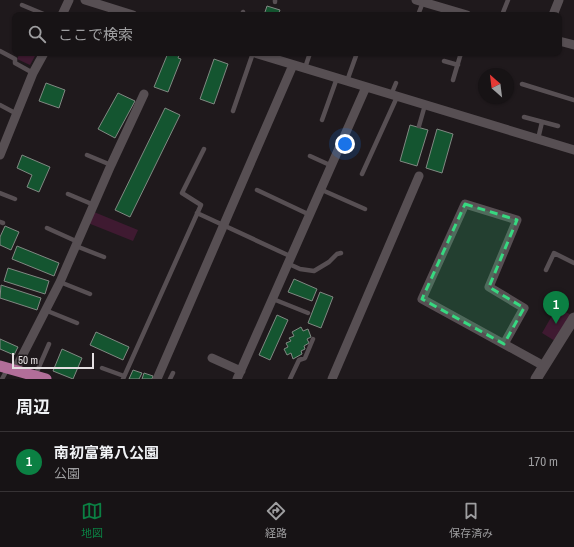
<!DOCTYPE html>
<html lang="ja">
<head>
<meta charset="utf-8">
<style>
  body { margin:0; font-family:"Archivo Narrow","Noto Sans JP",sans-serif; background:#201c1e; color:#f1f3f6 }
  .compass { position:absolute; left:478px; top:68px; width:36px; height:36px; border-radius:50%; background:#171315; box-shadow:0 1px 3px #0004; rotate:332deg }
  .scale { position:absolute; left:12px; bottom:10px; width:82px; box-sizing:border-box; padding-left:4px; border:2px solid #e5e0e2; border-top:0; font-size:11px; line-height:14px; white-space:nowrap; color:#e5e0e2; -webkit-text-stroke:3px #1f191c; paint-order:stroke }
  .you { position:absolute; left:345px; top:144px; width:14px; height:14px; margin:-10px; border:3px solid #fff; border-radius:50%; background:#1a73e8; box-shadow:0 0 0 6px #1a73e833 }
  .badge { display:grid; place-items:center; width:26px; height:26px; border-radius:50%; background:#0b8043; color:#fff; font-size:13px; font-weight:700 }
  .pin { position:absolute; translate:-50% -33px; filter:drop-shadow(0 1px 2px #0008) }
  .pin::after { content:''; position:absolute; top:21px; width:14px; height:12px; background:inherit; clip-path:polygon(0 0,100% 0,50% 100%) }
  .list { margin:0; padding:0; list-style:none }
  h2 { display:flex; justify-content:space-between; align-items:center; height:52px; margin:0; padding:0 16px; font-size:17px }
  h2 small { font-size:13px; font-weight:400; color:#9e9ea0 }
  .list li { display:grid; grid-template-columns:26px 1fr auto; gap:12px; align-items:center; box-sizing:border-box; height:60px; padding:0 16px; border-top:1px solid #363234 }
  .list b { display:block; font-size:15px; white-space:nowrap }
  .list p { margin:0; font-size:13px; white-space:nowrap; color:#9e9ea0 }
  .list em { font-size:13px; font-style:normal; color:#9e9ea0 }
  .icon { flex:none; width:22px; height:22px; fill:none; stroke:currentColor; stroke-width:2; stroke-linecap:round; stroke-linejoin:round }
  .map { position:relative; flex:none; width:574px; height:379px; overflow:hidden }
  .search { position:absolute; background:#171315; box-shadow:0 1px 3px #0004; left:12px; right:12px; top:12px; height:44px; display:flex; align-items:center; gap:10px; box-sizing:border-box; padding:0 14px; border-radius:8px; color:#9e9ea0; font-size:15px }
  .sheet { height:112px; background:#171315 }
  nav { display:flex; justify-content:space-around; align-items:center; box-sizing:border-box; height:56px; border-top:1px solid #363234; background:#171315; font-size:11px; color:#9e9ea0 }
  nav a { display:grid; justify-items:center; gap:2px }
  nav .on { color:#0b8043 }
  .map>svg:first-child { display:block }
</style>
</head>
<body>
<div class="map">
<svg width="574" height="379" viewBox="0 0 574 379">
  <rect width="100%" height="100%" fill="#1f191c"/>
  <path fill="#3f1a31" d="M20,53h9l6,3 -5,9 -13,-6z
    M94,212l44,18 -5,11 -45,-18z
    M557,307l14,8 -16,26 -13,-8z"/>
  <path fill="#145530" stroke="#808882" d="M267,6l13,4 -2,5h-14z
    M168,53h12l-2,5 3,1 -13,33 -14,-5z
    M214,59l14,5 -14,40 -14,-5z
    M46,83l19,7 -6,18 -20,-7z
    M118,93l17,8 -20,37 -17,-9z
    M165,108l15,7 -50,102 -15,-7z
    M410,125l18,5 -11,36 -17,-5z
    M437,129l16,5 -11,39 -16,-5z
    M22,155l28,12 -11,25 -12,-5 5,-12 -15,-7z
    M5,226l14,6 -8,18 -11,-5v-8z
    M17,246l42,17 -5,13 -42,-17z
    M8,268l41,13 -4,13 -41,-13z
    M294,279l23,10 -5,12 -24,-9z
    M1,285l40,13 -4,12 -37,-12z
    M320,292l13,5 -12,31 -13,-5z
    M277,315l11,5 -18,40 -11,-5z
    M301,327l2,4 5,-2 3,8 -4,2 2,4 -5,3 1,3 -4,2 1,3 -9,5 -2,-6 -4,2 -3,-6 4,-2 -2,-4 5,-2 -2,-3 5,-2 -2,-4z
    M96,332l33,15 -6,13 -33,-15z
    M0,339l18,8 -4,8 -14,-6z
    M62,349l20,9 -9,21 -20,-8z
    M133,370l9,3 -3,6h-10z
    M144,373l9,3 -1,3h-10z"/>
  <g fill="none" stroke-linecap="round" stroke-linejoin="round">
    <path stroke="#574f53" stroke-width="4.5" d="M275,2v-2
      M22,5l24,10
      M242,15l1,-3
      M418,15l5,-13
      M502,15l6,-15
      M0,51l15,8v4l18,10
      M444,61l14,4
      M305,68l5,-15
      M453,80l8,-27
      M347,81l10,-28
      M522,84l52,16
      M391,95l5,-12
      M0,105l17,9
      M233,111l20,-58
      M524,117l34,9
      M322,120l15,-42
      M419,126l6,-21
      M538,139l4,-17
      M87,155l24,10
      M310,156l22,10
      M362,174l35,-77
      M257,190l53,25
      M322,190l43,19
      M0,193l15,6
      M68,194l26,11
      M197,213l95,44
      M0,222l3,1
      M47,228l31,14
      M76,246l28,11
      M289,264l11,5 14,2 15,-9 8,-8 4,-1
      M546,270l8,-17 20,10
      M60,282l30,12
      M273,299l35,14
      M45,310l32,13
      M102,368l22,8
      M35,376l14,-32
      M2,379l6,-11
      M123,379l78,-174 -19,-12 22,-44
      M170,379l3,-6
      M290,379l9,-19 6,-2 8,-19"/>
    <path stroke="#574f53" stroke-width="9" d="M85,0l48,15
      M416,0l51,15
      M62,15l7,-15
      M553,15l6,-15
      M559,41l15,4
      M255,53l319,97
      M0,155l33,-82 11,-20
      M504,344l20,-36 -35,-21 28,-67 -52,-16 -43,95 122,67
      M212,358l29,13
      M15,370l45,-88 51,-117 33,-71
      M157,379l136,-314
      M237,379l129,-292
      M332,379l87,-203"/>
    <path stroke="#574f53" stroke-width="11" d="M536,379l38,-61"/>
    <path stroke="#b26e99" stroke-width="11" d="M0,366l46,13"/>
  </g>
  <path fill="#37d880" fill-opacity="0.2" stroke="#37d880" stroke-width="3" stroke-dasharray="8 5" stroke-linejoin="round" d="M465,204l52,16 -28,67 35,21 -20,36 -82,-45z"/>
</svg>
<svg class="compass" viewBox="-18 -18 36 36"><path d="M0-13l5 13h-10z" fill="#e53935"/><path d="M0 13l5-13h-10z" fill="#9e9ea0"/></svg>
<div class="scale">50 m</div>
<div class="you"></div>
<div class="pin badge" style="left:556px;top:324px">1</div>
<div class="search"><svg class="icon" aria-label="search" viewBox="0 0 24 24"><circle cx="10" cy="10" r="6"/><path d="M15 15l6 6"/></svg>ここで検索</div>
</div>
<section class="sheet">
<h2>周辺<small></small></h2>
<ul class="list">
<li><span class="badge">1</span><div><b>南初富第八公園</b><p>公園</p></div><em>170 m</em></li>
</ul>
</section>
<nav>
<a class="on"><svg class="icon" aria-label="map" viewBox="0 0 24 24"><path d="M3 6l6-2 6 2 6-2v14l-6 2-6-2-6 2zM9 4v14M15 6v14"/></svg>地図</a>
<a><svg class="icon" aria-label="directions" viewBox="0 0 24 24"><path d="M12 3l9 9-9 9-9-9zM9 14v-3h6M13 9l2 2-2 2"/></svg>経路</a>
<a><svg class="icon" aria-label="saved" viewBox="0 0 24 24"><path d="M7 4h10v16l-5-4-5 4z"/></svg>保存済み</a>
</nav>
</body>
</html>
